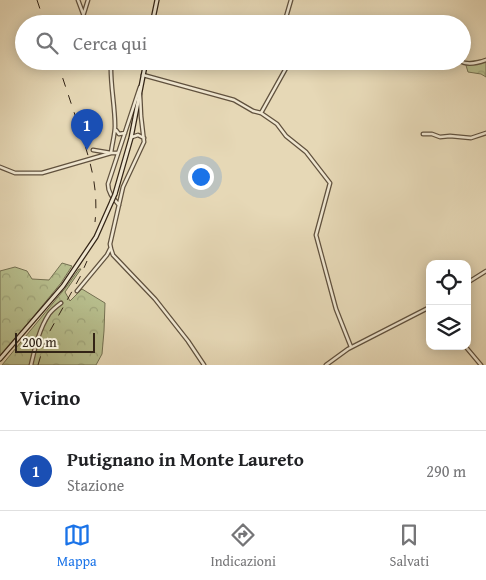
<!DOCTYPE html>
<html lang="it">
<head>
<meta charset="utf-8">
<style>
  body { margin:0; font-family:"Gentium Book Plus",serif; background:#f2f2f2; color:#202124 }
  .controls { position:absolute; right:15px; bottom:15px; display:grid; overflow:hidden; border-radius:10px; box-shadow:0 2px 12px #0003 }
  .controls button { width:45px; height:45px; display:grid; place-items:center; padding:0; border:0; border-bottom:1px solid #e0e0e0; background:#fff; color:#202124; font:25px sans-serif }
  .scale { position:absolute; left:15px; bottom:12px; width:80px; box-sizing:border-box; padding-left:5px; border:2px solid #332416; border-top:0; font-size:14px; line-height:18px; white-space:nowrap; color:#332416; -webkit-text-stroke:4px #efe6d0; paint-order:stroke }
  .you { position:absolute; left:200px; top:176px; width:18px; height:18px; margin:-12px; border:4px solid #fff; border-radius:50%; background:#1a73e8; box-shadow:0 0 0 8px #1a73e833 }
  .badge { display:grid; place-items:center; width:32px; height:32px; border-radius:50%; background:#1a73e8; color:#fff; font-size:16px; font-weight:700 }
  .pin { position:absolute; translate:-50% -41px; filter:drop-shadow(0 1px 2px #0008) }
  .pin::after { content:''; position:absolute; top:26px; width:18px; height:15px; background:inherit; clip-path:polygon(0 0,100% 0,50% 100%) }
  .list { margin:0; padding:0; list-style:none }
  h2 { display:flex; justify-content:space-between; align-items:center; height:65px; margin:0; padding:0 20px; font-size:21px }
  h2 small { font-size:16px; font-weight:400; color:#757577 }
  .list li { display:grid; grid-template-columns:32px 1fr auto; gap:15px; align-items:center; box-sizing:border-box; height:80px; padding:0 20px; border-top:1px solid #e0e0e0 }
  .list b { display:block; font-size:19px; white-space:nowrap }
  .list p { margin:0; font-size:16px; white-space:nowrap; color:#757577 }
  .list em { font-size:16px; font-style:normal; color:#757577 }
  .icon { flex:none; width:28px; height:28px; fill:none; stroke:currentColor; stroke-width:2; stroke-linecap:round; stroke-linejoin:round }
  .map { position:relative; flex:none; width:486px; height:365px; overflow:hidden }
  .search { position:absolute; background:#fff; box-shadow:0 2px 12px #0003; left:15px; right:15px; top:15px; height:55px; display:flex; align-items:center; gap:12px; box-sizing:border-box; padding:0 18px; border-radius:28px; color:#757577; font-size:19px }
  .sheet { height:145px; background:#fff }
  nav { display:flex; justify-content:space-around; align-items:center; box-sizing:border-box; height:70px; border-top:1px solid #e0e0e0; background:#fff; font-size:14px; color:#757577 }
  nav a { display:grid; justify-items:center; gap:2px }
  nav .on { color:#1a73e8 }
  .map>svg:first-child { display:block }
</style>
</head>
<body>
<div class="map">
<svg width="486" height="365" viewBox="0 0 486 365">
  <defs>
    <pattern id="forest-crowns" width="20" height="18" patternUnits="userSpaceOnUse" patternTransform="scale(1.25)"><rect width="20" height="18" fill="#b7be8d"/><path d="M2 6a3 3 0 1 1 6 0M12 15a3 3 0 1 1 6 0" fill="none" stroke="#9ea379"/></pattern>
  </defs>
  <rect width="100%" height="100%" fill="#e6d8b6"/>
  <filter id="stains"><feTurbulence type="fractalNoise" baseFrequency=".004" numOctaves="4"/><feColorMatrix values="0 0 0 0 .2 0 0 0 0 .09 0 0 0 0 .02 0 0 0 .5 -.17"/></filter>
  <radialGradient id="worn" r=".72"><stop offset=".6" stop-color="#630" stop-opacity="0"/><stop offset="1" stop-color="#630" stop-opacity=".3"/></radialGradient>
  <path fill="url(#forest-crowns)" stroke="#757152" d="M486,59v18l-5,-3 -13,-2 -3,-10z
    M62,263l10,3 -11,17 -61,74v-86l15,-4 12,4 5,8 17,1z
    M79,269h2l-16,23 5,9 12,-12 23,14 -1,28 -2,23 -6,11h-94l65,-79z"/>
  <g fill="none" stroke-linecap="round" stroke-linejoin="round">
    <g stroke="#60513e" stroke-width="5">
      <path id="street" d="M78,0l9,24
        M84,13l4,-13
        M284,24l7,-24
        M101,61l5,3 7,-3
        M460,61c8,5 18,2 26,-1
        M143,75l91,25 19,11 8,2 16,11 9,12 20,16 24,31 -14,52 20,74 15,38
        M140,94l1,22 3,26 -21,45 -13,57 1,5 2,6 42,44 33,42 16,24
        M261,113l29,-52
        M116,130l3,4 6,-1
        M423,134h9l8,3 10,-1 21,2 15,-5
        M132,137l6,-2 6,3
        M93,150l18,3c1,-9 4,-19 4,-27 0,-21 -5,-42 -4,-63
        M0,167l15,6h27l69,-20h6
        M119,205c-6,-7 -11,-12 -11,-21l32,-97
        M467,283l19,-12
        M77,291l30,-36 3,-6
        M465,346l16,19
        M31,365c4,-17 8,-36 18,-51 3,-4 8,-8 12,-11
        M326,365l22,-16 82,-42"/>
    </g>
    <g stroke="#332416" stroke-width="5.5">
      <path id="secondary" d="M152,24l5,-24
        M115,194l16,-56 15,-77
        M0,359l63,-73 33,-49 16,-36"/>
    </g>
    <use href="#street" stroke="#efe6d0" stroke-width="2.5"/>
    <use href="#secondary" stroke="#efe6d0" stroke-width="3"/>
    <path stroke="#332416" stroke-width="1" stroke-dasharray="9 9" stroke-linecap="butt" d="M37,0l8,24
      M57,61c7,21 14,42 21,63 11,33 21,62 17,98
      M38,365l8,-27 34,-61 7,-16"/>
    <g stroke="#332416" stroke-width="5.5" stroke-linecap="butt">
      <path id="secondary-bridge" d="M112,201l3,-7"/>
    </g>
    <use href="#secondary-bridge" stroke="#efe6d0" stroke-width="3"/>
  </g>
  <rect width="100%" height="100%" filter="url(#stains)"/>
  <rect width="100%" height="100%" fill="url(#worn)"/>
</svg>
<div class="controls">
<button><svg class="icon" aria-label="locate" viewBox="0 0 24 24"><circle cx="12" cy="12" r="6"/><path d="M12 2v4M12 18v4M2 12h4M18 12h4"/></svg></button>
<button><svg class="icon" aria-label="layers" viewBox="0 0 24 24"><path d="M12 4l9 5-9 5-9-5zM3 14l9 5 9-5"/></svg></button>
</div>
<div class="scale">200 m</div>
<div class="you"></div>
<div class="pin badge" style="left:87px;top:150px;background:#1a4fb4">1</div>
<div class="search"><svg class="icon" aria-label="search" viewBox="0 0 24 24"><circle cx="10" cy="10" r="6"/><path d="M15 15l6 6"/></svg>Cerca qui</div>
</div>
<section class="sheet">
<h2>Vicino<small></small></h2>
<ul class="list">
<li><span class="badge" style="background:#1a4fb4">1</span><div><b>Putignano in Monte Laureto</b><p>Stazione</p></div><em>290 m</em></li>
</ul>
</section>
<nav>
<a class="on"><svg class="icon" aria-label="map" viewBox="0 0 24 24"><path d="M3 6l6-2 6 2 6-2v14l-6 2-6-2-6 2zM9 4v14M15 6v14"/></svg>Mappa</a>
<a><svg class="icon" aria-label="directions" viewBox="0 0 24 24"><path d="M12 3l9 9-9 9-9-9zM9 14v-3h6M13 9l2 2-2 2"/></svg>Indicazioni</a>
<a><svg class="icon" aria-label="saved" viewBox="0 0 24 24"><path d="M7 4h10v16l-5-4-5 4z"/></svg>Salvati</a>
</nav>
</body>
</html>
